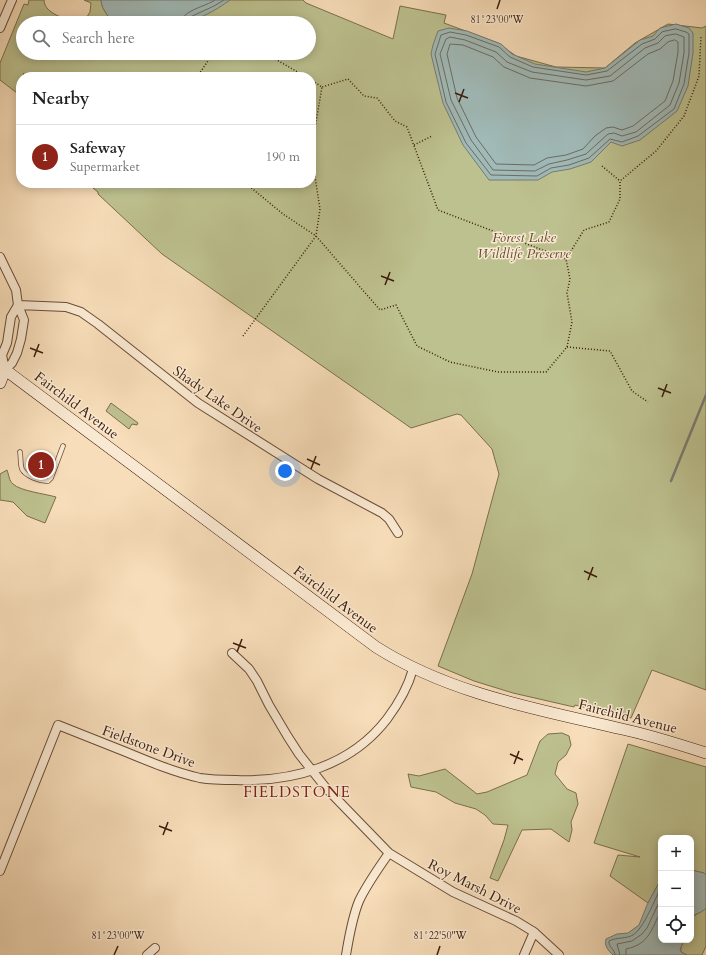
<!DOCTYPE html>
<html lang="en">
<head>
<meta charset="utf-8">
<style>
  body { margin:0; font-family:Cardo,serif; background:#f2f2f2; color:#202124 }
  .controls { position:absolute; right:12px; bottom:12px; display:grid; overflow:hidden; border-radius:8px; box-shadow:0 2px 10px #0003 }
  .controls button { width:36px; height:36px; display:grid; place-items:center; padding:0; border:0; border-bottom:1px solid #e0e0e0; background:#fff; color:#202124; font:20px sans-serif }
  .you { position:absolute; left:285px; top:471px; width:14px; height:14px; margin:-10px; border:3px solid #fff; border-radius:50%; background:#1a73e8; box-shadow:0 0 0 6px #1a73e833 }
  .badge { display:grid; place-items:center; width:26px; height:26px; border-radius:50%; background:#8f2418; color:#fff; font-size:13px; font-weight:700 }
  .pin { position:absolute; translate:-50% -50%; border:2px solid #fff; box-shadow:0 1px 4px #0006 }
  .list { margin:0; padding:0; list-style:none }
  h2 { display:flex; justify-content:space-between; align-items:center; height:52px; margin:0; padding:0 16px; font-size:17px }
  h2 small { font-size:13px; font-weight:400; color:#757577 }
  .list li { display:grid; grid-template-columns:26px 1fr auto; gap:12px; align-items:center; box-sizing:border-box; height:64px; padding:0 16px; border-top:1px solid #e0e0e0 }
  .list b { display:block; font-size:15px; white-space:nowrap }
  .list p { margin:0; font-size:13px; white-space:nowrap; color:#757577 }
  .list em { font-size:13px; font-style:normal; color:#757577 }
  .icon { flex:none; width:22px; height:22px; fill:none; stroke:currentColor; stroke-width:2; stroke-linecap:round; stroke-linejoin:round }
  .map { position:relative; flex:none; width:706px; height:955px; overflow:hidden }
  .search { position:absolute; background:#fff; box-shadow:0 2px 10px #0003; left:16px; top:16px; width:300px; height:44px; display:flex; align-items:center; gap:10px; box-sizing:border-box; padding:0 14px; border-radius:22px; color:#757577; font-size:15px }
  .panel { position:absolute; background:#fff; box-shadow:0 2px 10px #0003; left:16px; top:72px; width:300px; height:116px; border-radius:16px }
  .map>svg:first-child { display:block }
</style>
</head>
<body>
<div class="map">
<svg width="706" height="955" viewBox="0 0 706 955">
  <rect width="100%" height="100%" fill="#f7ddb9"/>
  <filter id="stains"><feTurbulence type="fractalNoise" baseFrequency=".005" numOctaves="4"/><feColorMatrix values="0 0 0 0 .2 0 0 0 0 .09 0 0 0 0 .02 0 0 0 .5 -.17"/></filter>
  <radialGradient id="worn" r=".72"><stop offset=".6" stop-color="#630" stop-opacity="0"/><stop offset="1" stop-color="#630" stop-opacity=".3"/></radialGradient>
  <path fill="#bdc18f" stroke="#7c6e4c" d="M29,0h15c0,15 29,23 41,20l5,-8 1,-9 -7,-3h17c1,12 8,13 9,23h-87v30h286v-30h-191l-12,-23h197l3,3 87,36 7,-33 46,9 -2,8 54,20 18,13 40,11 49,1 30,-25 33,-19 34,4 4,-2v664l-54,-20 -21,48 -56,-13 -1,2 -61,-14 -39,-12 -36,-15 34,-92 27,-100 -7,-25 -31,-34 -4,-1 -46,14 -249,-174 -64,-60v-2l-5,-4 3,-5h215v-106h-290v19l-21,-16v-17l24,-59 4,1z
    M111,403l27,20 -1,2 -5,-1 -3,5 -23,-18z
    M7,470c2,5 2,11 6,14 7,7 33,10 43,13l-11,26 -18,-7 -14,-14 -13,-2v-26z
    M562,733l7,3 2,9 -5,10 -8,7 -3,12 12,15 9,4 2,11 -7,18 1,8 -3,12 -18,-13 -29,1 -24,51 -8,-3 14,-38 4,-15 -15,-1 -8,-9 -9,-6 -21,-6 -19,-11 -25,-5 -3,-13 11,2 26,-7 32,25 10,-2 40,-17 13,-34 8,-7z
    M628,744l78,23v108l-2,-2 -13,-3v-32h-30v41l-13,24 -38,-27 8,-21 22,2 -46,-14z
    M706,908v38l-4,9h-15l-6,-3v-5l3,-7h7v-22z"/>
  <path fill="#a0bab8" stroke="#787b72" d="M101,0h129c-15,11 -30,19 -48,23h-72c-1,-10 -8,-11 -9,-23z
    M676,24l13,4 4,5v20l-5,33 -11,25 -37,29 -18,6 -11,-4 -20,20 -21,7 -18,3 -14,8h-49l-26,-35 -20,-42 -12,-49 2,-9 5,-14 11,-3 18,3 34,13 11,10 23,10 51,8 19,-4 35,-28 13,-4 7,-8z
    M691,870l13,3 2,2v33c-5,6 -11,5 -15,10z
    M661,879v61h23l-4,10 1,2 6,3h-74c-5,-5 -9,-9 -7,-16l11,-5 11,-1 11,-8 8,-20z"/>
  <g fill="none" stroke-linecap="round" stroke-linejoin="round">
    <path stroke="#6e6b61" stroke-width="1" d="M181,23c1,-13 24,-16 34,-23
      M186,23l2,-5 26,-12 10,-6
      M676,29l10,3 3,2v19l-5,31 -10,25 -36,27 -16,6 -12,-3 -21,19 -20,7 -18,3 -14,8 -46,-1 -25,-32 -20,-41 -11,-48 6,-19 9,-3 16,3 33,12 11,10 23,10 53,8 21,-4 35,-27 13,-5 7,-7z
      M676,34l8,3v16l-5,30 -9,22 -34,27 -14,4 -8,-3 -6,1 -22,20 -19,6 -18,4 -14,7 -42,-1 -22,-30 -20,-40 -11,-46 6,-15 4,-2 15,3 31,12 11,10 25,10 54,8 24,-4 35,-28 13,-5 7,-7z
      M675,40l3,2v10l-5,29 -8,20 -32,25 -11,4 -9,-3 -7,1 -11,8 -12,13 -17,6 -19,3 -13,7 -38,-1 -20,-27 -19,-39 -10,-44 3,-10 13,1 30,12 11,10 26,11 56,8 27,-5 35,-27 12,-5 8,-7z
      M615,955c0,-6 -7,-8 -6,-14 8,-4 17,-2 24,-6 11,-7 22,-36 28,-48
      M620,955l-3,-11 15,-3 10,-7 5,-6 14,-30
      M626,955v-6c24,-5 25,-20 35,-38"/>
    <path stroke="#787b72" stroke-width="2.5" d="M671,481l35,-86"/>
    <g stroke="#6a4c36" stroke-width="5.5">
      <path id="lane" d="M20,452c1,5 0,12 2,17 3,7 18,12 26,12l3,-3 12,-32"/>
    </g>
    <g stroke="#6a4c36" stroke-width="10">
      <path id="street" d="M0,28l12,-28
        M0,257l16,33 2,15 6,15 -3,19 -4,14 -5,10 -7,7
        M18,305l48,2 15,5 17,12 100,79 120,76 64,34 7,6 9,14
        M5,370l-3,-15 5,-12 4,-26 7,-12
        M232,653l17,16 8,12 12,24 19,32 11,17 27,34 63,65 64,39 63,29 18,11 25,23
        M0,871l58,-146c23,9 45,18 68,27 24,10 48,20 74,26 12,2 24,2 36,2 57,2 115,-14 151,-61 12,-16 21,-32 26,-50
        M147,955l8,-7
        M346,955c3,-18 6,-37 13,-54 8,-17 19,-32 30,-48
        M524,955l10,-23"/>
    </g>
    <g stroke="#3b1c0a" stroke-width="12">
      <path id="secondary" d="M0,366l376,281c74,47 161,62 246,82 28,6 56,15 84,24
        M0,383l5,-13"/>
    </g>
    <path stroke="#3b1c0a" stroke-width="1.5" stroke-dasharray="1 2" stroke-linecap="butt" d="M265,53l41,24
      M23,74l8,3
      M36,77h9
      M131,77l7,-2 22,2
      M197,77l15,-22 4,-2
      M414,145l18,-9
      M602,166l18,15
      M249,183v3l34,28 33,22 64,74 16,-5 21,41 33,16 48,10h48l21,-25 5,-25 -5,-29 3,-14 -4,-20 -128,-49 -31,-83 -12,-6 -18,-23 -13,-2 -16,-17 -26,8
      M566,259l18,-29 25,-8 11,-23v-18l36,-30 28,-35 15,-40 2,-40
      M243,336l73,-100 4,-27 -9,-58 11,-64 -11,-7
      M567,347l43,4 22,40 16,11"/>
    <use href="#lane" stroke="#fae9d2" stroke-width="4"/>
    <use href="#street" stroke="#fae9d2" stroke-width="8"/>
    <use href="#secondary" stroke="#fae9d2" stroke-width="11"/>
  </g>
  <path fill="none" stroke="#3b1c0a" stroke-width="1.5" d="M497,9l3,-9M455,93l13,5M459,102l5,-13M381,276l13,5M385,285l5,-13M30,348l13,5M34,357l5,-13M658,388l13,5M662,397l5,-13M307,459l13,6M311,469l5,-13M584,571l13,6M588,580l5,-13M233,643l13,5M237,652l5,-13M510,754l13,6M514,764l5,-13M159,826l13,5M163,835l5,-13M114,955l4,-9M437,955l3,-9"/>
  <g text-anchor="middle" stroke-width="3" stroke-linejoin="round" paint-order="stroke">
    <g font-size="14" font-style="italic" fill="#624e32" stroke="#fae9d2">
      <text x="524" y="242">Forest Lake<tspan x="524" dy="16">Wildlife Preserve</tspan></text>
    </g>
    <g font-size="14" fill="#3b1c0a" stroke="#fae9d2">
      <text transform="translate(218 399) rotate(35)" y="5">Shady Lake Drive</text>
      <text transform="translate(77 405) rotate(37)" y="5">Fairchild Avenue</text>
      <text transform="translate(336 599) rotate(37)" y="5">Fairchild Avenue</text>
      <text transform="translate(628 716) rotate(14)" y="5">Fairchild Avenue</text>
      <text transform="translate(149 746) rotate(20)" y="5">Fieldstone Drive</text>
      <text transform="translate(475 886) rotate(27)" y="5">Roy Marsh Drive</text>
    </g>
    <g font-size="15" letter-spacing="1" fill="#7a1f14" stroke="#fae9d2">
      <text x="297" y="797">FIELDSTONE</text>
    </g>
  </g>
  <g font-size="10" text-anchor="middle" fill="#3b1c0a" stroke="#fae9d2" stroke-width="3" stroke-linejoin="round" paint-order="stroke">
    <text x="497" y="23">81°23'00"W</text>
    <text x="118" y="939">81°23'00"W</text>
    <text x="440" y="939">81°22'50"W</text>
  </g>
  <rect width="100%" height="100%" filter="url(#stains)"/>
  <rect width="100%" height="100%" fill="url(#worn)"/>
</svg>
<div class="controls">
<button>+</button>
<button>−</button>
<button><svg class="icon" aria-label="locate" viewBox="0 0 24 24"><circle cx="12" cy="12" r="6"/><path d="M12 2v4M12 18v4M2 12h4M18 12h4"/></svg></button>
</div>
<div class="you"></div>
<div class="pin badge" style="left:41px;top:465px">1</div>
<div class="search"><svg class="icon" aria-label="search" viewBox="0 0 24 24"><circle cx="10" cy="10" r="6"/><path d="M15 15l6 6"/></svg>Search here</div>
<section class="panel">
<h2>Nearby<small></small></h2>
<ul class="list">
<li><span class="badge">1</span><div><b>Safeway</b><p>Supermarket</p></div><em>190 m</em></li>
</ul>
</section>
</div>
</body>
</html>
